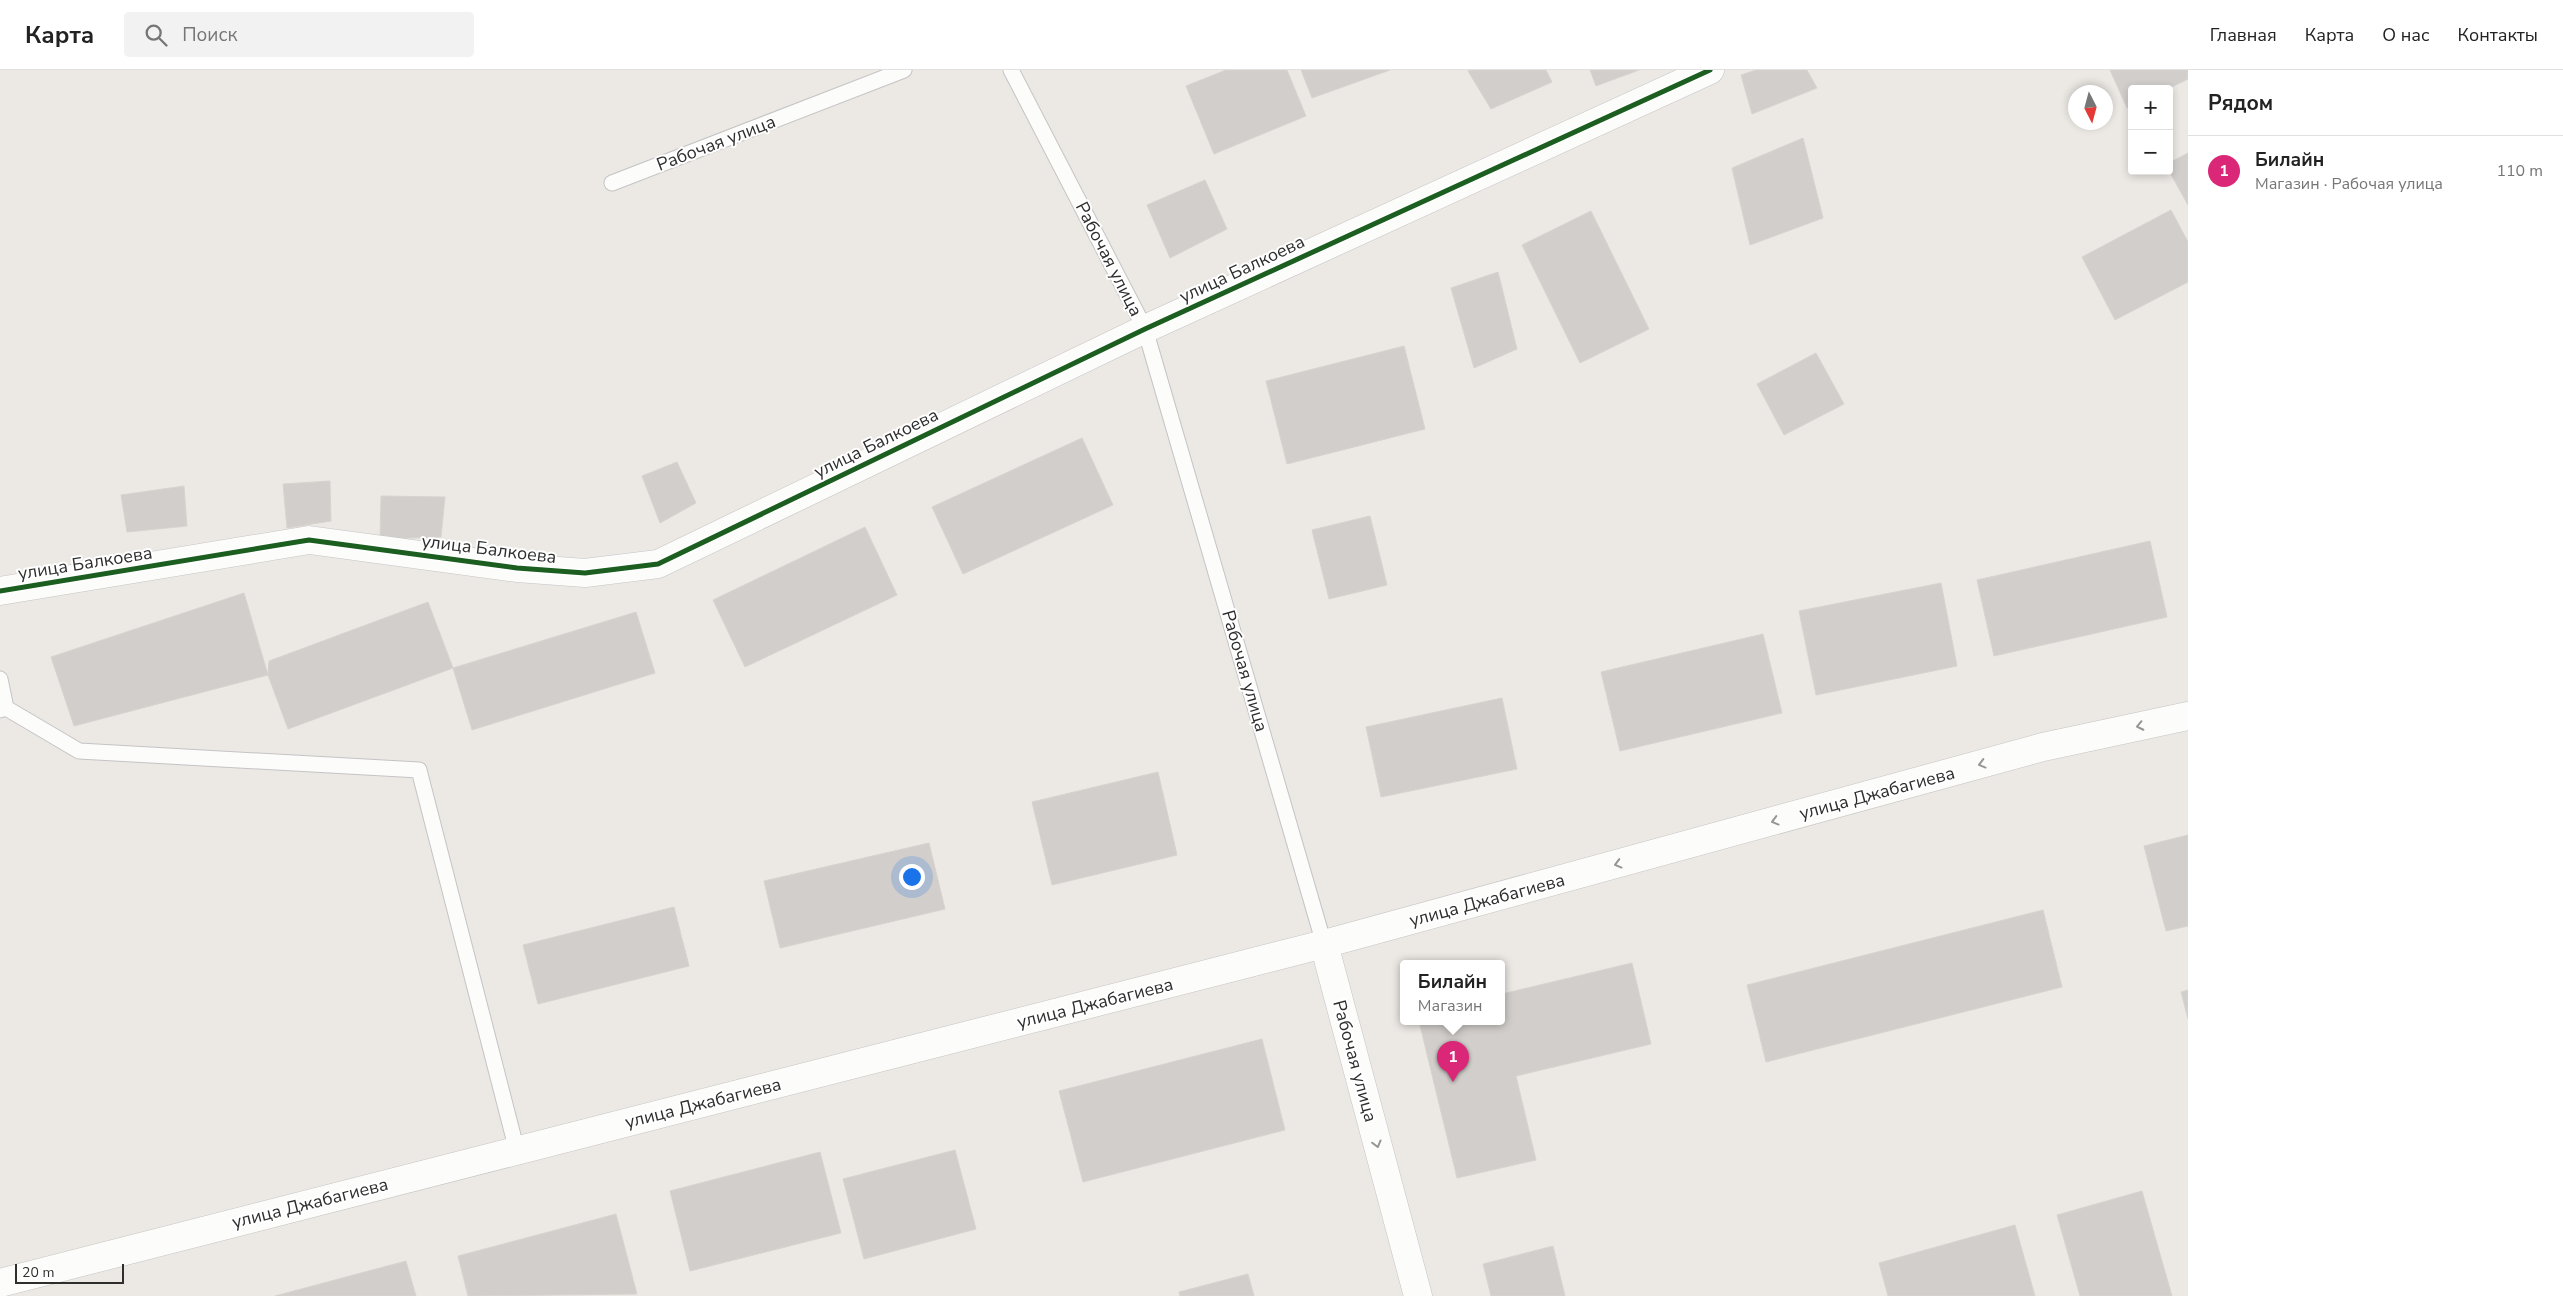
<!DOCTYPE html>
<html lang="ru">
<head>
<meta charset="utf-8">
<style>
  body { margin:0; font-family:"Nunito Sans",sans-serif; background:#f2f2f2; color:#222 }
  .controls { position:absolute; right:15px; top:15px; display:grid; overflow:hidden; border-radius:5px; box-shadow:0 2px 8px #0003 }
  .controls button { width:45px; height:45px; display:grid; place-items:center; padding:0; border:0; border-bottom:1px solid #e0e0e0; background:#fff; color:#222; font:25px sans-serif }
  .compass { position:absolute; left:2068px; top:15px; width:45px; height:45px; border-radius:50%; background:#fff; box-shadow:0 2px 8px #0003; rotate:174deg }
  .scale { position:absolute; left:15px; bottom:12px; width:109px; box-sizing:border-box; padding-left:5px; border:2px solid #2e2e2e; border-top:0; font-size:14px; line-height:18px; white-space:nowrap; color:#2e2e2e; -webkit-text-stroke:4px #fff; paint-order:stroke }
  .you { position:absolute; left:911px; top:806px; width:18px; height:18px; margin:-12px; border:4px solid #fff; border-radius:50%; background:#1a73e8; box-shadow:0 0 0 8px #1a73e833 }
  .badge { display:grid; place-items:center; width:32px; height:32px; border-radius:50%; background:#db2777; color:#fff; font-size:16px; font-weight:700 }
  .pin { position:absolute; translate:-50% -41px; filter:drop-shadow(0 1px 2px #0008) }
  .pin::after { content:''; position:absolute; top:26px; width:18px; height:15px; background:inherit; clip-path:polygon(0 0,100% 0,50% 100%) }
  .popup { position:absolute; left:1400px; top:890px; width:105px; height:65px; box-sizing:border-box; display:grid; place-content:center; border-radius:5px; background:#fff; filter:drop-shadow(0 1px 4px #0005); font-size:16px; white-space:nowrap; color:#767676 }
  .popup b { font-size:19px; color:#222 }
  .popup::after { content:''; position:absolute; left:50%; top:100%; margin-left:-10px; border:10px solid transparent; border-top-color:#fff }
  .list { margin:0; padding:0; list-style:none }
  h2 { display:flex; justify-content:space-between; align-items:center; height:65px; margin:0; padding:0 20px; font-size:21px }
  h2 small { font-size:16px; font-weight:400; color:#767676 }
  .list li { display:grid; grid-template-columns:32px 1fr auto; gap:15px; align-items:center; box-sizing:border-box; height:70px; padding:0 20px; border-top:1px solid #e0e0e0 }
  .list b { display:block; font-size:19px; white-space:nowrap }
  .list p { margin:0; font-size:16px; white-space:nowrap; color:#767676 }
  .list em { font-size:16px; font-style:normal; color:#767676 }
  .icon { flex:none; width:28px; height:28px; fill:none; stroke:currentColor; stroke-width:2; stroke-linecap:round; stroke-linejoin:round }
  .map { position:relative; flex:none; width:2188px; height:1226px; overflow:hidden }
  header { display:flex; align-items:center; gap:30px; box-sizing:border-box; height:70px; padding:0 25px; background:#fff; border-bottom:1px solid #e0e0e0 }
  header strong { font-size:24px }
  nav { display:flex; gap:28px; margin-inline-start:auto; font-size:18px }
  .search { width:350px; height:45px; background:#f2f2f2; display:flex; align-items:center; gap:12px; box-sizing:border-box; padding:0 18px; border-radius:5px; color:#767676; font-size:19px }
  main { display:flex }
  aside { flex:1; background:#fff }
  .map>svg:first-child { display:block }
</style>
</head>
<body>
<header>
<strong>Карта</strong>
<div class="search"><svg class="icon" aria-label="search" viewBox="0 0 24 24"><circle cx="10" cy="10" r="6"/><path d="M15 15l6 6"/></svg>Поиск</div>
<nav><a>Главная</a><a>Карта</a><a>О нас</a><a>Контакты</a></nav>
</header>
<main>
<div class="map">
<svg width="2188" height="1226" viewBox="0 0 2188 1226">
  <rect width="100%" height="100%" fill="#ece8e4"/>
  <path fill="#d1cecb" stroke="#d7d4d0" d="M1226,0h61l19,46 -92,38 -28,-68z
    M1301,0h89l-78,28z
    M1472,0h74l6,12 -61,27 -23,-38z
    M1590,0h49l-43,16z
    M1756,0h51l10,18 -65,26 -11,-39z
    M2110,0h78v9l-20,10h-36v17l-5,2z
    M1803,68l20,80 -73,27 -18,-77z
    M2188,83v52l-19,-34v-8z
    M1205,110l22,49 -57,29 -23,-53z
    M2171,140l17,32v40l-73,38 -33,-63z
    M1591,141l58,118 -69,34 -58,-118z
    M1498,202l19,77 -43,19 -23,-80z
    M1404,276l21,83 -138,35 -21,-83z
    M1816,283l28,51 -60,31 -27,-51z
    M1082,368l31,67 -150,69 -31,-67z
    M677,392l19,41 -36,20 -18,-47z
    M330,411l1,40 -44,7 -4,-44z
    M184,416l3,40 -60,6 -6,-37z
    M381,426l64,1 -4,40 -61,2z
    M1370,446l17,69 -58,14 -17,-69z
    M865,457l32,68 -152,72 -32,-67z
    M2150,471l17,76 -173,39 -17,-76z
    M1941,513l16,83 -141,29 -17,-84z
    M244,523l24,82 -194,51 -23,-69z
    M428,532l25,66 -165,61 -20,-54 1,-14z
    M636,542l19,61 -183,57 -19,-62z
    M1763,564l19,79 -162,38 -19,-79z
    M1502,628l15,71 -136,28 -15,-70z
    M1158,702l19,83 -125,30 -20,-83z
    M2188,765v91l-22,5 -22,-85z
    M929,773l16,66 -165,39 -16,-67z
    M674,837l15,59 -151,38 -15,-59z
    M2043,840l19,77 -296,75 -19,-77z
    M1632,893l19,81 -135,32 20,84 -79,18 -38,-157h83v-27z
    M2188,920v29l-7,-27z
    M1262,969l23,91 -202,52 -24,-91z
    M955,1080l21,79 -112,30 -21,-80z
    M820,1082l21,81 -151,38 -20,-80z
    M2142,1121l30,105h-92l-23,-81z
    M616,1144l21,80 -169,2 -10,-40z
    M2015,1155l20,71h-147l-9,-33z
    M1553,1176l12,50h-74l-8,-32z
    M406,1191l10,35h-141z
    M1248,1204l6,22h-74l-1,-4z"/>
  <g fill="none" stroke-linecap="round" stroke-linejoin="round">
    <g stroke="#c5c4c5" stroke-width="17">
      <path id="lane" d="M1011,0l134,259 179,615
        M612,113l292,-113
        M0,609l6,29
        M0,640l6,-2 73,43 340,19 98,381"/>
    </g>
    <g stroke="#c5c4c5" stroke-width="29">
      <path id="street" d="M0,521l309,-51 208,28 68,5 73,-9 487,-235 565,-259"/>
    </g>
    <g stroke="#c5c4c5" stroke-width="29">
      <path id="secondary" d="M1324,874l94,352
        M0,1213l1324,-339 719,-197 145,-31"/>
    </g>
    <use href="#lane" stroke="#fcfcfb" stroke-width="15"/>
    <use href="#street" stroke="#fcfcfb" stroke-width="28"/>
    <use href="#secondary" stroke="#fcfcfb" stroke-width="28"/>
    <g stroke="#fff" stroke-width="8">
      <path id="cycleway" d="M0,521l309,-51 208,28 68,5 73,-9 487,-235 565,-259"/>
    </g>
    <use href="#cycleway" stroke="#1b5e20" stroke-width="5"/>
  </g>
  <defs><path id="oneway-chevron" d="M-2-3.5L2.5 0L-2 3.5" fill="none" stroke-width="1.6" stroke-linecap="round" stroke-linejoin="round" transform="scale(1.25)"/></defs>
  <g stroke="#959594">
    <use href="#oneway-chevron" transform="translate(2140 656) rotate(168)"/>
    <use href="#oneway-chevron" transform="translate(1982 694) rotate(165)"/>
    <use href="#oneway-chevron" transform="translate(1775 751) rotate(165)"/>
    <use href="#oneway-chevron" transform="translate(1618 794) rotate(165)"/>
    <use href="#oneway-chevron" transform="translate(1377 1074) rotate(75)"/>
  </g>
  <g text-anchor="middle" stroke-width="4" stroke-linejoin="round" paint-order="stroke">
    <g font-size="18" fill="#2e2e2e" stroke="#fff">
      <text transform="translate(716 73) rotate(-21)" y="6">Рабочая улица</text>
      <text transform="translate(1109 189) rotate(63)" y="6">Рабочая улица</text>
      <text transform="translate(1242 199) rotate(-25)" y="6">улица Балкоева</text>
      <text transform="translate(876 373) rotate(-26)" y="6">улица Балкоева</text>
      <text transform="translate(489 479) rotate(7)" y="6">улица Балкоева</text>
      <text transform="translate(85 493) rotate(-9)" y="6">улица Балкоева</text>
      <text transform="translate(1245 601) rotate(74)" y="6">Рабочая улица</text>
      <text transform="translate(1877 723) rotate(-15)" y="6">улица Джабагиева</text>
      <text transform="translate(1487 830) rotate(-15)" y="6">улица Джабагиева</text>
      <text transform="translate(1095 933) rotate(-14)" y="6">улица Джабагиева</text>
      <text transform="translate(1355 991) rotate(75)" y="6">Рабочая улица</text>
      <text transform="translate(703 1033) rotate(-14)" y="6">улица Джабагиева</text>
      <text transform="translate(310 1133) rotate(-14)" y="6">улица Джабагиева</text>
    </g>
  </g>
</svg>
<div class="controls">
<button>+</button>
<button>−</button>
</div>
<svg class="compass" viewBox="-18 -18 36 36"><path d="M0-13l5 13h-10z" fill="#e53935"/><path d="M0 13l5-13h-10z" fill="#767676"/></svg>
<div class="scale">20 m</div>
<div class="you"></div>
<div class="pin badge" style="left:1453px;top:1012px">1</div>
<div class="popup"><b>Билайн</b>Магазин</div>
</div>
<aside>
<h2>Рядом<small></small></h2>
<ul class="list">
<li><span class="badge">1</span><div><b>Билайн</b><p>Магазин · Рабочая улица</p></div><em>110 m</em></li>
</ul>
</aside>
</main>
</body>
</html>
